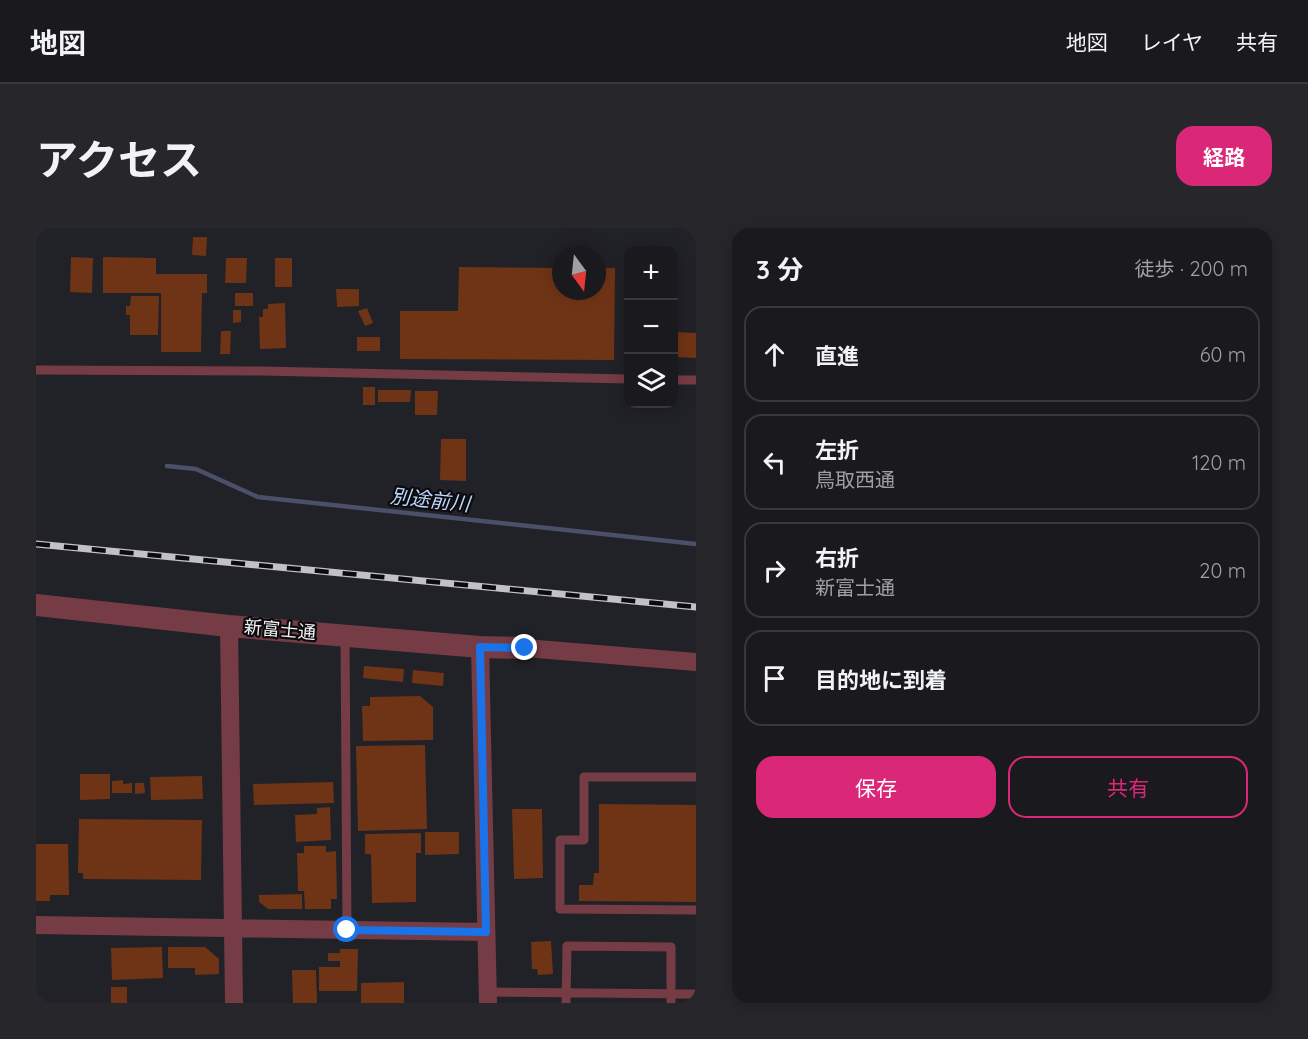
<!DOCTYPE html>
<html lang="ja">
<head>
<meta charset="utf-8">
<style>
  body { margin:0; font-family:Quicksand,"Noto Sans JP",sans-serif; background:#26262b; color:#f1f3f6 }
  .controls { position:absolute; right:18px; top:18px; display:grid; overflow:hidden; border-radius:12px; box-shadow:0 3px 15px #0003 }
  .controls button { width:54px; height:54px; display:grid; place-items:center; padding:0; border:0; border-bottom:2px solid #37383c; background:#19191e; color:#f1f3f6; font:30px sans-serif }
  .compass { position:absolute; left:516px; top:18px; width:54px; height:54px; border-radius:50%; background:#19191e; box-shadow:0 3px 15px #0003; rotate:165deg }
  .stop { position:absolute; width:18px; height:18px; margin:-14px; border:4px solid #1a73e8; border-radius:50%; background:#fff }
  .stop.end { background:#1a73e8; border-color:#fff; box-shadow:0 2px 6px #0008 }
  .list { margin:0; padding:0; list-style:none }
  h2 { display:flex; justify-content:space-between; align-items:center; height:78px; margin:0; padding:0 24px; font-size:26px }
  h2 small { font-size:20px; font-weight:400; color:#9fa0a4 }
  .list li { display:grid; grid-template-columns:39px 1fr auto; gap:18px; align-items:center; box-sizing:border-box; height:96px; margin:0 12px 12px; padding:0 12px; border:2px solid #37383c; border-radius:18px }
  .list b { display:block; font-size:22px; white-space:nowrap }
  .list p { margin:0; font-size:20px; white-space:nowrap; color:#9fa0a4 }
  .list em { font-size:20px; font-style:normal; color:#9fa0a4 }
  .actions { display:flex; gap:12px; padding:18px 24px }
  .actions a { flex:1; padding:14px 0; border:2px solid #db2777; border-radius:18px; text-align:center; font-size:21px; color:#db2777 }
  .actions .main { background:#db2777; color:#fff }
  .icon { flex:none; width:33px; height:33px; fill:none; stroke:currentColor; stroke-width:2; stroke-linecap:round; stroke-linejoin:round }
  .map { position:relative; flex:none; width:660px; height:775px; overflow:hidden; border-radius:18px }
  header { display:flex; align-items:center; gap:36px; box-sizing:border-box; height:84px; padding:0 30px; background:#19191e; border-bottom:2px solid #37383c }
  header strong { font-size:28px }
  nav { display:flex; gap:33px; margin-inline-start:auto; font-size:21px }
  .intro { display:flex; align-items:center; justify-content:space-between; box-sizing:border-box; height:144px; padding:0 36px }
  h1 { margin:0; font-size:42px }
  .button { padding:15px 27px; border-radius:18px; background:#db2777; color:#fff; font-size:21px; font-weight:700 }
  main { display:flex; gap:36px; padding:0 36px }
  aside { flex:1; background:#19191e; border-radius:18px; box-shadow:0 3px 15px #0003 }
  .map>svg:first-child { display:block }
</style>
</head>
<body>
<header>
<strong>地図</strong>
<nav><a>地図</a><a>レイヤ</a><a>共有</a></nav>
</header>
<div class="intro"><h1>アクセス</h1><a class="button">経路</a></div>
<main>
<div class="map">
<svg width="660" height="775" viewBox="0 0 660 775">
  <rect width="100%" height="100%" fill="#212128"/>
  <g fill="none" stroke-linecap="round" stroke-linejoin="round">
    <path stroke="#495068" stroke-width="4.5" d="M131,238l29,3 62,28 438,47"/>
  </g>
  <path fill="#6f3415" d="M157,9h14l-1,19 -14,-1z
    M35,29l22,1 -1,35 -22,-1z
    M67,29l53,1v16h51v19h-5l-1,59h-40v-59h-58z
    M190,30h21l-1,25h-21z
    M239,30h17v29h-17z
    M423,39l102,1v23h36v-23h18l-1,92 -214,-1v-48h58z
    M300,61h23v17l-22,1z
    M199,65h18v13h-18z
    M95,68h28l-1,39h-28v-20h-4v-9h4z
    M249,75l1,45 -26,1 -1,-32h4v-8h5v-5z
    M331,80l6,15 -8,3 -7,-15z
    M197,82h8v12l-8,1z
    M185,103h10l-1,23h-10z
    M638,104l22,1v25l-22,-1z
    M321,109h23v14h-23z
    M327,159h12v18h-12z
    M342,162h33l-1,12h-32z
    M379,163h23l-1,24h-22z
    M405,211h25v42l-26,-1z
    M328,438l40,3 -1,13 -40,-4z
    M377,442l31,3 -1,13 -31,-3z
    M384,468l13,11v33l-70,1 -1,-35h8v-9z
    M389,517l2,84 -69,2 -2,-85z
    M44,546h30v25l-30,1z
    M166,548l1,23 -52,1 -1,-23z
    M87,552v4l9,-1v10h-20v-12z
    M297,554l1,21 -80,2 -1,-21z
    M99,555h9l1,10 -10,1z
    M563,576l97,1v97l-117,-1v-16h14l1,-12h5z
    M294,579l1,33 -35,2 -1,-27 22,-1v-6z
    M476,581h30l1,69 -29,1z
    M43,591l123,1 -1,60 -118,-1v-6h-5z
    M389,604h34v22l-34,1z
    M385,605v20h-5v49l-44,1 -1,-49h-6v-20z
    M0,616h32l1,51h-19v6h-14z
    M268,618h22v6l10,-1 1,48h-6v10h-26l-1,-18h-6l-1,-38h7z
    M266,666v15h-34l-9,-7v-7z
    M515,713l2,33 -15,1 -1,-6h-5l-1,-27z
    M126,719l1,31 -51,2 -1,-32z
    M132,719h37l14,12v15l-24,1v-7h-27z
    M304,721h18l-1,42h-38v-24h21v-6h-12v-8h12z
    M256,742h24l1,33h-24z
    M368,754v21h-43v-20z
    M75,759h16v16h-16z"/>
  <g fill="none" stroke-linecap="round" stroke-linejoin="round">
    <path stroke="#753c45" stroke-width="9" d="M0,142l226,1 366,8
      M638,152h22
      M309,407l2,295
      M660,549h-112v63h-24v69l136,1
      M451,764l209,2
      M530,775l1,-57 104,1v56"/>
    <path stroke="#753c45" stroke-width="18" d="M193,398l5,377
      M444,419l8,356
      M489,420l171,14
      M0,697l450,7"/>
    <path stroke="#753c45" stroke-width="22" d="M0,377l193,21 251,21 45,1"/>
    <g stroke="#c1c1c7" stroke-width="7">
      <path id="rail" d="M0,316l660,63"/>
    </g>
    <use href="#rail" stroke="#0b0b0e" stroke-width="4.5" stroke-dasharray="14" stroke-linecap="butt"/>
  </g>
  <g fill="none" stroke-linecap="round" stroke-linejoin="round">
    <path stroke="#1a73e8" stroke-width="8" d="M311,702l139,2 -6,-285 45,1"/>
  </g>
  <g text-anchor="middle" stroke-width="4.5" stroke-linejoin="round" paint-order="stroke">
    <g font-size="18" fill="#f2f2f7" stroke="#0b0b0e">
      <text transform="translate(244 402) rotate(5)" y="6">新富士通</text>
    </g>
    <g font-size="20" font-style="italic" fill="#bed8fe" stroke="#0b0b0e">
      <text transform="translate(394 272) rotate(6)" y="7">別途前川</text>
    </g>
  </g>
</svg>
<div class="controls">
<button>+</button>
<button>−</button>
<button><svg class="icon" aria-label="layers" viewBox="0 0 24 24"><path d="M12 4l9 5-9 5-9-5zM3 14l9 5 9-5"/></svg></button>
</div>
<svg class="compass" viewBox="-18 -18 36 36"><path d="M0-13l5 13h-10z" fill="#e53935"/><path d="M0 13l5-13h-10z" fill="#9fa0a4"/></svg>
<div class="stop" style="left:311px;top:702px"></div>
<div class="stop end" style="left:489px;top:420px"></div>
</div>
<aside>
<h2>3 分<small>徒歩 · 200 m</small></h2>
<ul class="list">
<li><svg class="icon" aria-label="ahead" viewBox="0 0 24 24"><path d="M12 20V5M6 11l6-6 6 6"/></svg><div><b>直進</b></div><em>60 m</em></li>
<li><svg class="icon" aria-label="left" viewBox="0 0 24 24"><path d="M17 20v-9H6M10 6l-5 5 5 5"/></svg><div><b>左折</b><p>鳥取西通</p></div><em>120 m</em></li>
<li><svg class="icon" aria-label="right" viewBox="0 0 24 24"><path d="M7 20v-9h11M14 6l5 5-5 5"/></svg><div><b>右折</b><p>新富士通</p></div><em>20 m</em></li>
<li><svg class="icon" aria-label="arrive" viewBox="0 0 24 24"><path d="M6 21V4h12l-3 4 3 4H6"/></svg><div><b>目的地に到着</b></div></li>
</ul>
<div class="actions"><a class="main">保存</a><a>共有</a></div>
</aside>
</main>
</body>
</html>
